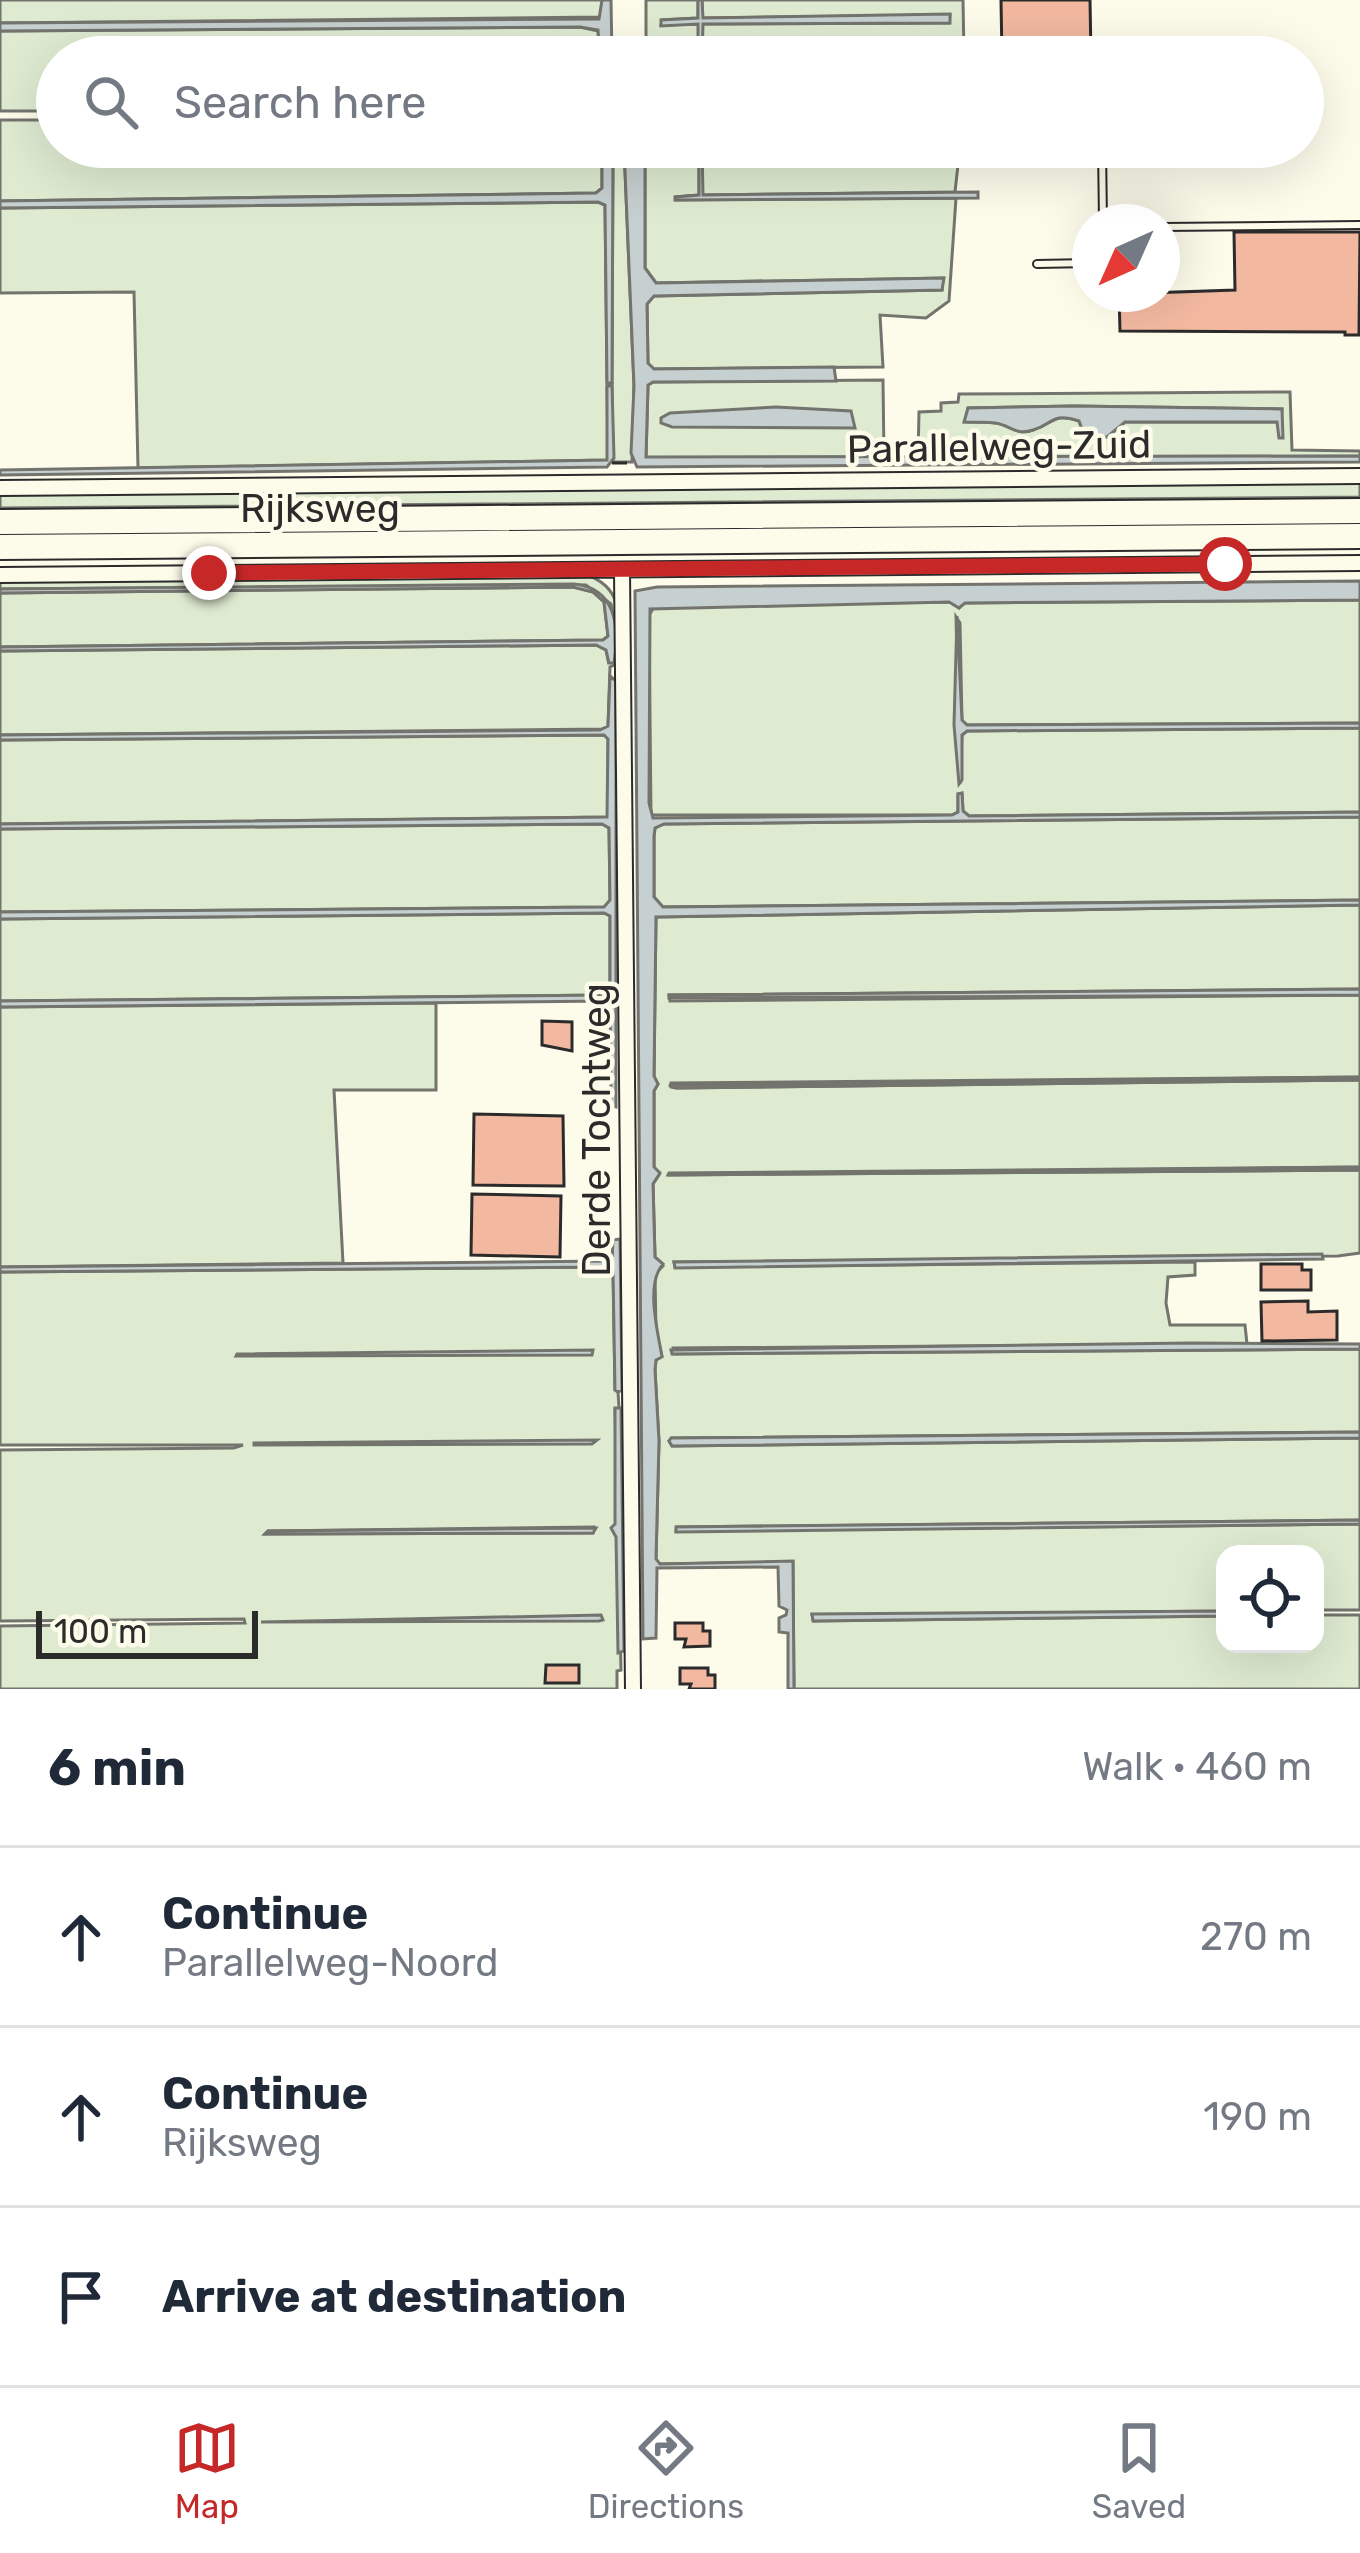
<!DOCTYPE html>
<html lang="en">
<head>
<meta charset="utf-8">
<style>
  body { margin:0; font-family:Rubik,sans-serif; background:#f2f2f3; color:#1f2937 }
  .controls { position:absolute; right:36px; bottom:36px; display:grid; overflow:hidden; border-radius:24px; box-shadow:0 12px 48px #0002 }
  .controls button { width:108px; height:108px; display:grid; place-items:center; padding:0; border:0; border-bottom:3px solid #e0e1e3; background:#fff; color:#1f2937; font:60px sans-serif }
  .compass { position:absolute; left:1072px; top:204px; width:108px; height:108px; border-radius:50%; background:#fff; box-shadow:0 12px 48px #0002; rotate:225deg }
  .scale { position:absolute; left:36px; bottom:30px; width:222px; box-sizing:border-box; padding-left:12px; border:6px solid #2b2b2b; border-top:0; font-size:33px; line-height:42px; white-space:nowrap; color:#2b2b2b; -webkit-text-stroke:9px #fdfbea; paint-order:stroke }
  .stop { position:absolute; width:36px; height:36px; margin:-27px; border:9px solid #c62828; border-radius:50%; background:#fff }
  .stop.end { background:#c62828; border-color:#fff; box-shadow:0 3px 12px #0008 }
  .list { margin:0; padding:0; list-style:none }
  h2 { display:flex; justify-content:space-between; align-items:center; height:156px; margin:0; padding:0 48px; font-size:51px }
  h2 small { font-size:39px; font-weight:400; color:#747a83 }
  .list li { display:grid; grid-template-columns:78px 1fr auto; gap:36px; align-items:center; box-sizing:border-box; height:180px; padding:0 48px; border-top:3px solid #e0e1e3 }
  .list b { display:block; font-size:45px; white-space:nowrap }
  .list p { margin:0; font-size:39px; white-space:nowrap; color:#747a83 }
  .list em { font-size:39px; font-style:normal; color:#747a83 }
  .icon { flex:none; width:66px; height:66px; fill:none; stroke:currentColor; stroke-width:2; stroke-linecap:round; stroke-linejoin:round }
  .map { position:relative; flex:none; width:1360px; height:1689px; overflow:hidden }
  .search { position:absolute; background:#fff; box-shadow:0 12px 48px #0002; left:36px; right:36px; top:36px; height:132px; display:flex; align-items:center; gap:30px; box-sizing:border-box; padding:0 42px; border-radius:66px; color:#747a83; font-size:45px }
  .sheet { height:696px; background:#fff }
  nav { display:flex; justify-content:space-around; align-items:center; box-sizing:border-box; height:168px; border-top:3px solid #e0e1e3; background:#fff; font-size:33px; color:#747a83 }
  nav a { display:grid; justify-items:center; gap:6px }
  nav .on { color:#c62828 }
  .map>svg:first-child { display:block }
</style>
</head>
<body>
<div class="map">
<svg width="1360" height="1689" viewBox="0 0 1360 1689">
  <rect width="100%" height="100%" fill="#fdfbea"/>
  <path fill="#deebd1" stroke="#74746e" stroke-width="3" fill-rule="evenodd" d="M0,0h602v17l-602,6z
    M646,0h52v18l-36,2 -1,5 38,-1 -1,33h-52z
    M702,0h261l1,57h-262v-33l247,-1 1,-8 -248,3z
    M580,27l18,4 2,26h-543v54h-57v-80z
    M0,120h57v27h545v41l-6,5 -596,8z
    M613,147h11l10,239 -2,76h-19l-1,-75h-5l1,73 -470,8 -4,-176 -134,1v-85l598,-6 7,3 2,177 5,1z
    M645,147h54v48l-23,2v3l280,-2 -7,103 -23,17 -46,-3 3,52 -229,2 -6,-5 -1,-60 7,-8 288,-6 1,-12 -287,5 -11,-15z
    M702,147h258l-5,45 -253,3z
    M883,380l1,77 -238,1 2,-73 5,-3z
    M1290,392l2,58 68,1v5l-442,1 1,-45 22,-1v-8l17,-1 1,-8zM1074,406l208,3 -3,28 -1,-15h-153l-18,15h-22l-6,-16c-28,-9 -24,3 -46,9 -17,6 -22,-5 -37,-7 -10,-1 -21,-1 -31,-1l3,-14z
    M1360,482v15l-1360,11v-15z
    M587,575c42,15 30,51 31,88l-8,4 -2,59 -4,3 -604,6v-84l596,-6 10,5 2,10 8,-19 -5,-37 -25,-19 -586,4v-9z
    M573,587l20,5 11,10 4,34 -5,4 -603,7v-54z
    M1360,600v123l-393,2 -5,-4 -2,-98 -4,-6 4,167 2,-49 5,-4 393,-3v84l-391,4 -6,-5 -1,-17h-4v18l-6,3h-301l-2,-200 6,-9 295,-4 9,6 5,-5z
    M604,735l4,4v78l-608,7v-84z
    M1360,817v83l-697,7 -9,-10v-61l1,-8 9,-4z
    M602,824l7,4 1,72 -5,7 -605,5v-83z
    M1360,905v84l-691,6 1,6 690,-6v82l-689,6v4l5,1 684,-8v87l-692,8 692,-5v83l-22,3 -664,6 1,5 520,-5v13l-27,2 -2,26 4,22h75l2,19 -574,4v6l687,-5v83l-688,6 -3,3 3,5 688,-8v82l-683,7 -1,4 684,-7v86h-45v-56h-90v57l-413,4 2,6 411,-5v28h90v-29h45v74h-566l-1,-127 -134,2 -3,-5 3,-118 -4,-71 1,-10 6,-4 -6,-24 -1,-58 8,-8 -8,-9 -2,-73 6,-9 -5,-8v-76l4,-7 -4,-7 2,-160z
    M604,913l6,3v74l-5,5 -605,6v-82z
    M436,1003v87h-102l9,173 -343,4v-260z
    M608,1267l5,3 2,120 3,2 1,16 -4,1 6,261 -4,1v18h-617v-63l245,-3 -1,-4 -244,2v-171l234,-2 9,-3h-243v-173zM594,1527l-1,6 -328,1 3,-3z"/>
  <path fill="#c7d0d0" stroke="#74746e" stroke-width="3" d="M602,0h9l1,57h-12l-2,-27 -18,-3 -580,4v-8l599,-4z
    M698,0h4l1,18 247,-4v9l-247,1 -1,33h-4v-33l-37,2v-6l37,-2z
    M602,147h11l-1,236h-5l-2,-178 -7,-3 -598,6v-7l596,-8 6,-5z
    M624,147h21v121l11,15 288,-5 -2,12 -288,6 -7,8 1,59 6,6 180,-2 2,14 -183,1 -5,3 -2,72 714,-1v6l-723,5 -6,-14 3,-67z
    M699,147h3l1,48 275,-3v6l-303,2v-3l24,-2z
    M607,386h5l2,72 -7,9 -607,8v-5l607,-10z
    M1074,406l208,3 1,29h-4l-2,-16h-152l-18,15h-22l-6,-16c-28,-9 -25,3 -46,9 -18,6 -22,-5 -38,-7 -10,-1 -21,-1 -31,-1l4,-14z
    M776,407l75,4 4,17 -183,-1 -11,-4v-5l9,-5z
    M1360,581v19l-395,3 -6,5 -10,-6 -299,7 -1,194 4,15 299,-3 6,-3v-18l4,-1 1,18 6,5 391,-4v5l-696,7 -9,4 -1,8v61l9,10 697,-7v5l-704,12 -2,159 4,8 -4,7v76l6,6 -7,11 2,73 8,7c-18,20 -5,68 -1,93l-6,3 -1,10 4,71 -3,118 4,5 133,-3 1,128h-6v-56l-9,-1v-14l7,-3 1,-5 -8,-4 -1,-39 -121,1 -1,70 -13,1 -8,-1048 22,-4z
    M574,584c42,4 46,43 40,79h-5l-3,-13 -10,-5 -596,6v-4l603,-7 5,-4 -4,-34 -11,-10 -20,-5 -573,6v-4z
    M957,616l5,104 5,5 393,-2v5l-393,3 -5,4v45l-3,4 -5,-59z
    M610,676l6,5v426l-5,-1 -1,-105 -610,6v-6l605,-6 5,-5v-74l-6,-3 -604,6v-7l604,-5 6,-7 -1,-72 -7,-4 -602,5v-5l607,-7 1,-78 -4,-4 -604,5v-5l600,-5 8,-4z
    M1360,989v6l-691,3v-3z
    M1360,1077v3l-684,8 -7,-3z
    M1360,1167v3l-692,5 1,-2z
    M620,1239l2,151 -4,2 -3,-2 -2,-119 -5,-4 -608,5v-5l612,-6 1,-21z
    M1322,1254l1,5 -648,9 -1,-6z
    M1190,1343l170,1v5l-688,5 -1,-4z
    M593,1350l-1,5 -356,1 1,-2z
    M615,1408h6l3,243 -6,2 -2,-116 -5,-9 4,-4z
    M1360,1432v6l-688,8 -3,-5 2,-3z
    M597,1440l-5,4 -338,1v-2z
    M1360,1520v4l-684,8v-5z
    M596,1528l-3,5 -328,1 3,-3z
    M1225,1611v5l-412,5 -1,-7z
    M601,1615l2,5 -4,1 -338,1z"/>
  <path fill="#f2b8a0" stroke="#2b2b2b" stroke-width="3" d="M1001,0h89l1,57h-89z
    M1234,232h126l-1,103h-14v-3l-225,-1 -1,-37 116,-4z
    M542,1021l30,1v29l-30,-6z
    M474,1114l89,2 1,70 -91,-1z
    M472,1194l89,2 -1,61 -89,-2z
    M1261,1264h41v6h9v20h-50z
    M1308,1301v11l29,-1v29l-75,1 -1,-39z
    M675,1623h28v8h7v15l-26,1 2,-8h-11z
    M546,1665h33v18h-34z
    M680,1668h28v7h7v14h-26l2,-5h-11z"/>
  <g fill="none" stroke-linecap="round" stroke-linejoin="round">
    <g stroke="#2b2b2b" stroke-width="10">
      <path id="service" d="M1102,147l1,75
        M1162,227l198,-2
        M1037,264l53,-1"/>
    </g>
    <g stroke="#2b2b2b" stroke-width="18">
      <path id="minor" d="M0,488l1360,-12
        M622,571l11,1118
        M0,575l1360,-12"/>
    </g>
    <g stroke="#2b2b2b" stroke-width="28">
      <path id="motorway" d="M0,522l1360,-11
        M0,547l1360,-11"/>
    </g>
    <use href="#service" stroke="#fdfbea" stroke-width="6"/>
    <use href="#minor" stroke="#fdfbea" stroke-width="14"/>
    <use href="#motorway" stroke="#fdfbea" stroke-width="24"/>
    <path stroke="#2b2b2b" stroke-width="3" stroke-dasharray="15 6" stroke-linecap="butt" d="M612,463h21"/>
  </g>
  <g fill="none" stroke-linecap="round" stroke-linejoin="round">
    <path stroke="#c62828" stroke-width="15" d="M209,573l1016,-9"/>
  </g>
  <g text-anchor="middle" stroke-width="9" stroke-linejoin="round" paint-order="stroke">
    <g font-size="39" fill="#2b2b2b" stroke="#fdfbea">
      <text transform="translate(999 446) rotate(-1)" y="14">Parallelweg-Zuid</text>
      <text x="320" y="522">Rijksweg</text>
      <text transform="translate(596 1130) rotate(-90)" y="14">Derde Tochtweg</text>
    </g>
  </g>
</svg>
<div class="controls">
<button><svg class="icon" aria-label="locate" viewBox="0 0 24 24"><circle cx="12" cy="12" r="6"/><path d="M12 2v4M12 18v4M2 12h4M18 12h4"/></svg></button>
</div>
<svg class="compass" viewBox="-18 -18 36 36"><path d="M0-13l5 13h-10z" fill="#e53935"/><path d="M0 13l5-13h-10z" fill="#747a83"/></svg>
<div class="scale">100 m</div>
<div class="stop" style="left:1225px;top:564px"></div>
<div class="stop end" style="left:209px;top:573px"></div>
<div class="search"><svg class="icon" aria-label="search" viewBox="0 0 24 24"><circle cx="10" cy="10" r="6"/><path d="M15 15l6 6"/></svg>Search here</div>
</div>
<section class="sheet">
<h2>6 min<small>Walk · 460 m</small></h2>
<ul class="list">
<li><svg class="icon" aria-label="ahead" viewBox="0 0 24 24"><path d="M12 20V5M6 11l6-6 6 6"/></svg><div><b>Continue</b><p>Parallelweg-Noord</p></div><em>270 m</em></li>
<li><svg class="icon" aria-label="ahead" viewBox="0 0 24 24"><path d="M12 20V5M6 11l6-6 6 6"/></svg><div><b>Continue</b><p>Rijksweg</p></div><em>190 m</em></li>
<li><svg class="icon" aria-label="arrive" viewBox="0 0 24 24"><path d="M6 21V4h12l-3 4 3 4H6"/></svg><div><b>Arrive at destination</b></div></li>
</ul>
</section>
<nav>
<a class="on"><svg class="icon" aria-label="map" viewBox="0 0 24 24"><path d="M3 6l6-2 6 2 6-2v14l-6 2-6-2-6 2zM9 4v14M15 6v14"/></svg>Map</a>
<a><svg class="icon" aria-label="directions" viewBox="0 0 24 24"><path d="M12 3l9 9-9 9-9-9zM9 14v-3h6M13 9l2 2-2 2"/></svg>Directions</a>
<a><svg class="icon" aria-label="saved" viewBox="0 0 24 24"><path d="M7 4h10v16l-5-4-5 4z"/></svg>Saved</a>
</nav>
</body>
</html>
